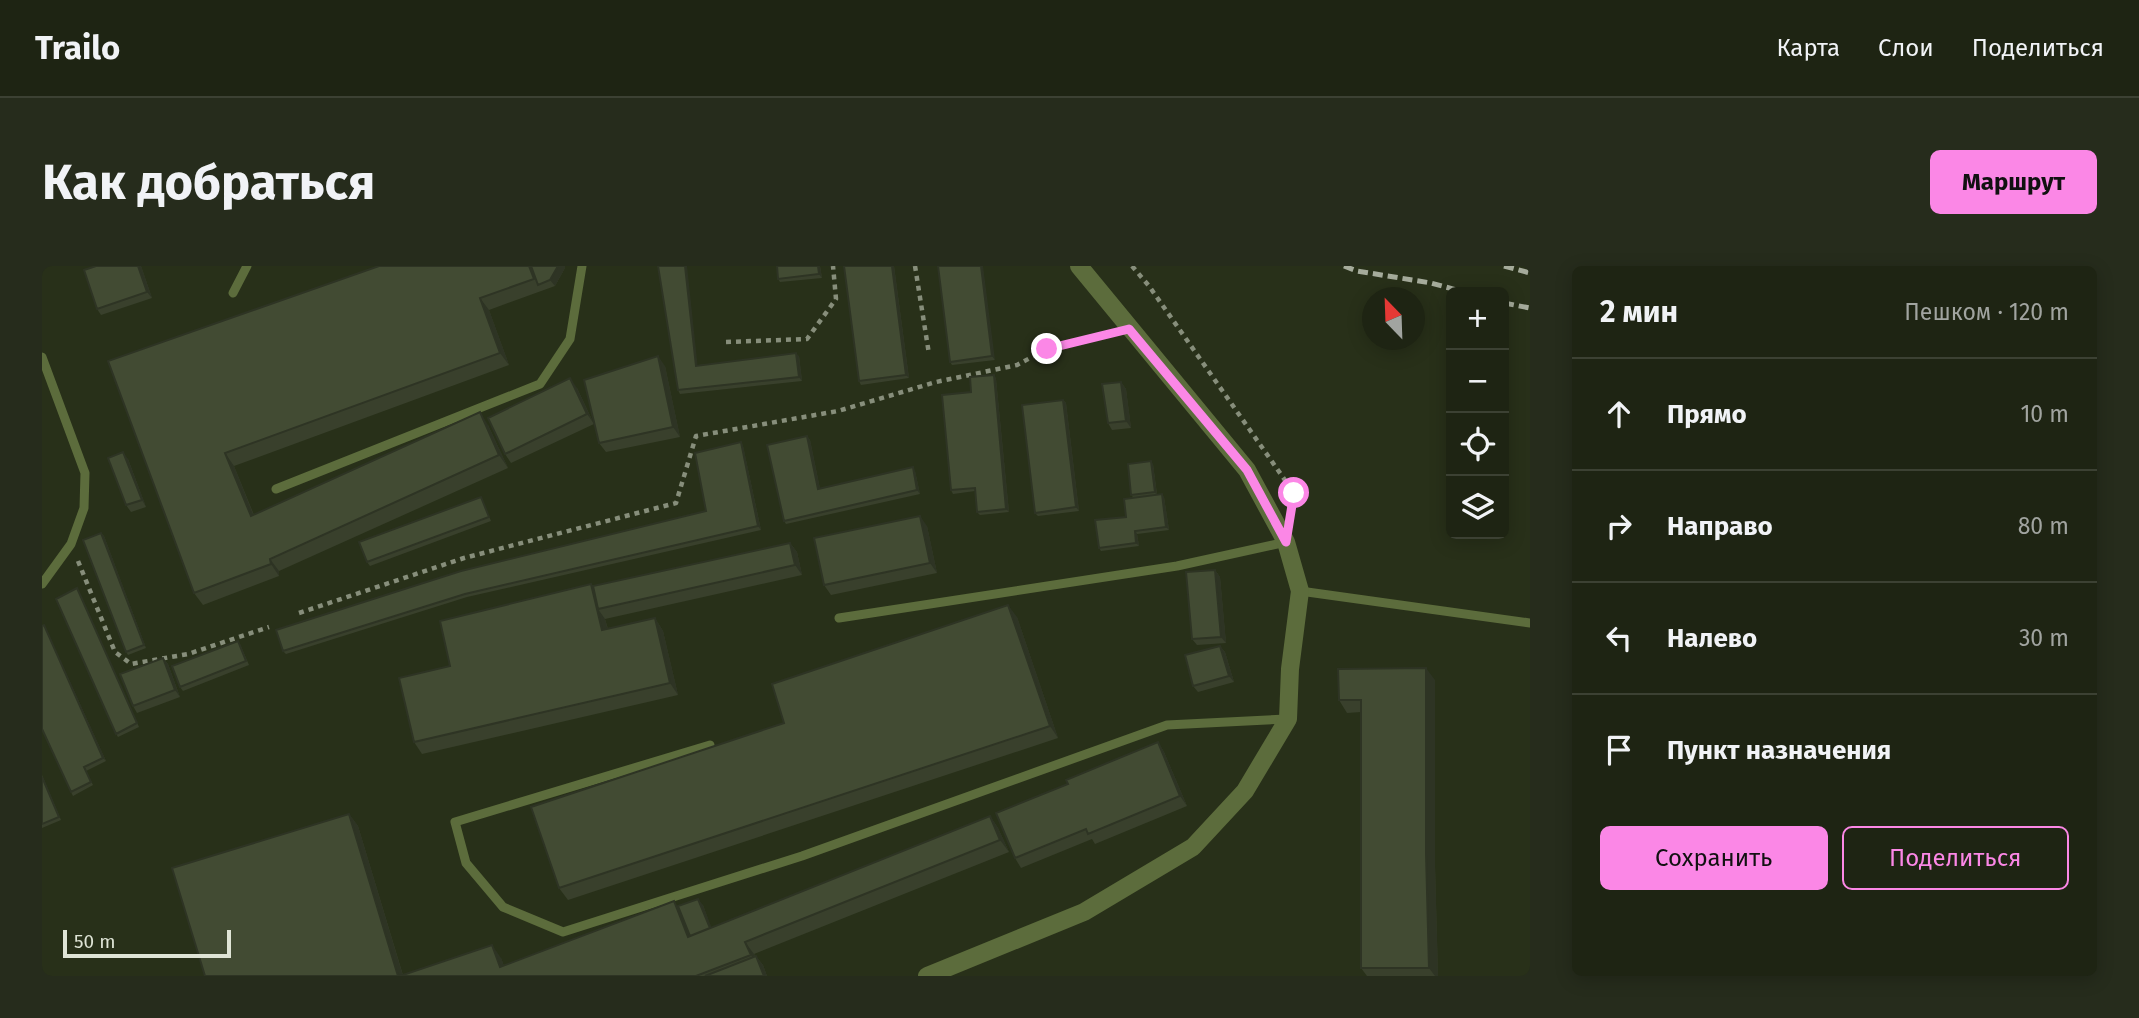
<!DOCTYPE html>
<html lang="ru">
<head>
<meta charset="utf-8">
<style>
  body { margin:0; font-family:"Fira Sans",sans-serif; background:#262c1c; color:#f1f3f6 }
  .controls { position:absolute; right:21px; top:21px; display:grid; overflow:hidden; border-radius:10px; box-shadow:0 4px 18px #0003 }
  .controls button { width:63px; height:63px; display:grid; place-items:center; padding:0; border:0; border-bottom:2px solid #3c4133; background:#1e2413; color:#f1f3f6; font:35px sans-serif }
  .compass { position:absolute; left:1320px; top:21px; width:63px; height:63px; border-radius:50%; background:#1e2413; box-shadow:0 4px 18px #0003; rotate:337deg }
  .scale { position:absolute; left:21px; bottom:18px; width:168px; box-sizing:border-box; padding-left:7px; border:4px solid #dfe4d6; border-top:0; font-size:19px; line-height:24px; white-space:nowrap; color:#dfe4d6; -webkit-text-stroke:5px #283019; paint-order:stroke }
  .stop { position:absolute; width:21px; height:21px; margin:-16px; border:5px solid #fb87e6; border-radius:50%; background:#fff }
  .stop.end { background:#fb87e6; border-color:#fff; box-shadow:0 2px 7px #0008 }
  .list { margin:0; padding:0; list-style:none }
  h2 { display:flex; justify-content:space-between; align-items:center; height:91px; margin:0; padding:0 28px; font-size:30px }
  h2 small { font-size:23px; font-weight:400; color:#a1a4a0 }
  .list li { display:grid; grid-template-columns:46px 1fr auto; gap:21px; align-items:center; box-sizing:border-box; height:112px; padding:0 28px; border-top:2px solid #3c4133 }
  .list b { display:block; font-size:26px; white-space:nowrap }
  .list em { font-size:23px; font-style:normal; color:#a1a4a0 }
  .actions { display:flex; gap:14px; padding:21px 28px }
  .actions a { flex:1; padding:16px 0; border:2px solid #fb87e6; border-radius:10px; text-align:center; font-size:24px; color:#fb87e6 }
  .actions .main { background:#fb87e6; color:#111 }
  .icon { flex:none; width:38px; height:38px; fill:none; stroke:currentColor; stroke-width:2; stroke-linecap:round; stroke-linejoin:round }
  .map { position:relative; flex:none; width:1488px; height:710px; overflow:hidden; border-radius:10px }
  header { display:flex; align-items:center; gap:42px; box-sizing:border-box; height:98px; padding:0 35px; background:#1e2413; border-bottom:2px solid #3c4133 }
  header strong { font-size:33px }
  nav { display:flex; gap:38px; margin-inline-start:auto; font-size:24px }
  .intro { display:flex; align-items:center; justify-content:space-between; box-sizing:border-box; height:168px; padding:0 42px }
  h1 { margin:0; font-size:49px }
  .button { padding:18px 32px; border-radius:10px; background:#fb87e6; color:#111; font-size:24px; font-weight:700 }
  main { display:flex; gap:42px; padding:0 42px }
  aside { flex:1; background:#1e2413; border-radius:10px; box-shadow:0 4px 18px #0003 }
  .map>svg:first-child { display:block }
</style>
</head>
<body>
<header>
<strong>Trailo</strong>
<nav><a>Карта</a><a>Слои</a><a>Поделиться</a></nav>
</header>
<div class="intro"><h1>Как добраться</h1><a class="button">Маршрут</a></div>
<main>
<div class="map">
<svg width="1488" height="710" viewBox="0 0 1488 710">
  <rect width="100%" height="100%" fill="#283019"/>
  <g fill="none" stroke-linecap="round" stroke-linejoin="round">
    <path stroke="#878e7b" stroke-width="4.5" stroke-dasharray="5 5" stroke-linecap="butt" d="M873,0l14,88
      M1090,0l17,20 145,207 -3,18
      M684,76l81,-3 29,-40 -3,-33
      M36,295l37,91 16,12 57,-10 81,-27
      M257,347l165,-55 212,-55 20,-67 142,-25 98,-29 81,-17 30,-16 64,-15"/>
    <path stroke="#5c6c3c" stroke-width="9" d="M191,27l14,-27
      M0,91l43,116 -1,35 -13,36 -29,40
      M234,223l264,-105 30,-45 12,-73
      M1258,325l230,32
      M797,352l338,-52 109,-24
      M668,479l-255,77 11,41 37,44 60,25 239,-76 365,-131 119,-6"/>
    <path stroke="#5c6c3c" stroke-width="18" d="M885,710l157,-64 109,-65 52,-56 43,-72 2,-50 10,-78 -14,-49 -39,-72 -168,-204"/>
    <path stroke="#a5ab9b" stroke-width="5" stroke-dasharray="10 5" stroke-linecap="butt" d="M1302,0l13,5 74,12 33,9
      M1462,0l26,7
      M1462,37l26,5"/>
  </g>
  <path fill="#39402c" d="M54,0h45l11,32 -51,17 -4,-6z
    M337,0h186v2l-10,18 -66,24 20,55 -275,101 20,49 234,-90 20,43 -229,103v5l-76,29 -9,-12 -86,-232z
    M778,0l2,12 -42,4 -2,-3z
    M802,0h50l15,112 -48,7 -2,-4z
    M896,0l57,94 -43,5 -2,-3z
    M757,90l3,25 -122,13 -2,-4 20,-25z
    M623,100l15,71 -74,15 -7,-9z
    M952,109l2,4 13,133 -29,3 -3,-3 -2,-21 -22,3 -2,-4 20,-98z
    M1079,116l5,7 5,39 -19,2 -4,-7z
    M535,122l17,36 -83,39 -6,-9z
    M1021,134l3,3 13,108 -41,5 -3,-3z
    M765,170l3,4 10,49 95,-18 5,23 -134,30 -2,-3z
    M699,176l2,4 18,84 -294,67 -181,57 -3,-3 423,-140z
    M86,193l18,48 -15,5 -5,-7z
    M1111,198l4,30 7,3 5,33 -32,4 2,12 -38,5 -2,-3 27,-31 7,-20 -2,-2z
    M439,231l10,24 -121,45 -3,-4z
    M885,260l10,47 -106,22 -7,-10z
    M59,267l3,3 42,112 -18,7 -2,-3z
    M748,277l7,9 5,23 -197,44 3,10 47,-11 8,13 15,64 -256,59 -8,-12 36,-76 143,-80z
    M1173,304l5,7 6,66 -29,2 -5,-6z
    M37,326l60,135 -21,10 -2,-3z
    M975,351l41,121 -490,162 -9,-12 225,-165z
    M2,359l62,136 -20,10 7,14 -20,11 -2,-4z
    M198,378l9,21 -66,26 -3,-4z
    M1178,380l5,6 9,30 -36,10 -5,-6z
    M121,392l5,6 12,33 -43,16 -4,-7z
    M1393,414v185l3,111h-71l-6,-8v-256l-14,1 -8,-13z
    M1116,476l6,10 23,54 -92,38 -3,-5 -71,29 -6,-10 53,-74z
    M0,509l19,45 -19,8z
    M307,548l9,12 45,149 98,-17 3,8 174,-60 25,-1 8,23 279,-112 8,12 11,24 -255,102 9,11 4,11h-562z"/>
  <path fill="#2e3424" d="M96,0h3l11,32 -5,-6z
    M516,0h7v2l-10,18 -5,-6z
    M643,0h2l11,103 -2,-3z
    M776,0h2l2,12 -3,-4z
    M850,0h2l15,112 -3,-3z
    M939,0h2l12,94 -3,-4z
    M438,32l9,12 20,55 -9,-12z
    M754,87l3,3 3,25 -3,-4z
    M616,90l7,10 15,71 -7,-10z
    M952,109l2,4 13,133 -3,-3z
    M528,112l7,10 17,36 -7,-10z
    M1079,116l5,7 5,39 -5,-7z
    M1021,134l3,3 13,108 -3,-4z
    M438,146l8,13 20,43 -9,-13z
    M765,170l3,4 11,53 -3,-4z
    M699,176l2,4 18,84 -3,-4z
    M81,186l5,7 18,48 -4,-7z
    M183,187l9,13 25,63 -8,-13z
    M1109,195l2,3 4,32 -2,-4z
    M871,201l2,4 5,23 -3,-4z
    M1120,228l2,3 5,33 -3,-3z
    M878,250l7,10 10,47 -7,-10z
    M1093,265l2,3 2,12 -3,-3z
    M59,267l3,3 42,112 -2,-3z
    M748,277l7,9 5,23 -7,-10z
    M228,293l9,12v5l-8,-12z
    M1173,304l5,7 6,66 -5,-6z
    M549,318l9,12 -2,13 7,10 6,24 -9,-13z
    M966,339l9,12 41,121 -8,-12z
    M613,352l8,13 15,64 -8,-12z
    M2,359l2,4 60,132 -3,-3z
    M1178,380l5,6 9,30 -5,-6z
    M121,392l5,6 12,33 -5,-7z
    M1384,402l9,12v185l3,111h-3l-6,-8 -3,-115z
    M1116,476l6,10 23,54 -7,-10z
    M307,548l9,12 45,150h-5z
    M948,550l8,12 11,24 -9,-12z
    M656,633l5,6 14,37 -5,-7z
    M632,635l8,12 10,30 -4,-6z
    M703,676l9,12 5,13 -8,-12z
    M450,679l9,13 7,18 -8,-9z
    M714,690l7,9 4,11h-3z"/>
  <path fill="#424b33" stroke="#2e3424" stroke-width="2" d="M54,0h42l9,26 -50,17 -13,-39z
    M337,0h150l5,13 -54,19 20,55 -275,100 26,63 229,-104 19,43 -229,104 1,5 -77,29 -86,-232z
    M489,0h27l-8,14 -12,5z
    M616,0h27l11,100 100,-13 3,24 -121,13z
    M735,0h41l1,8 -41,5z
    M802,0h48l14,109 -47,6z
    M896,0h43l11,90 -42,6z
    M616,90l15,71 -74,16 -15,-63z
    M952,109l12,134 -29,3 -2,-24 -24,2 -9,-95 29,-3 -1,-15z
    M528,112l17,36 -82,40 -17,-36z
    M1079,116l5,39 -18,2 -6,-39z
    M1021,134l13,107 -41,6 -13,-108z
    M765,170l11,53 95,-22 4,23 -133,31 -17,-76z
    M699,176l17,84 -293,68 -182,57 -7,-21 185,-59 245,-60 -11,-58z
    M81,186l19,48 -16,5 -18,-47z
    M1109,195l4,31 -24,3 -3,-31z
    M1120,228l4,33 -31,4 1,12 -37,5 -4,-28 31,-3 -2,-18z
    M439,231l8,20 -122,45 -8,-20z
    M878,250l10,47 -106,22 -10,-47z
    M59,267l43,112 -18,7 -43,-112z
    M748,277l5,22 -197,44 -5,-23z
    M1173,304l6,67 -29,2 -6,-67z
    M549,318l11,46 53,-12 15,65 -256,59 -15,-64 51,-12 -10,-45z
    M35,322l60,135 -21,11 -60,-135z
    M966,339l42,121 -491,162 -28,-81 253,-84 -12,-39z
    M2,359l59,133 -19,9 7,15 -20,10 -29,-63v-103z
    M196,375l8,20 -66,26 -8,-21z
    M1178,380l9,30 -36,10 -8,-31z
    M121,392l12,32 -42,16 -13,-32z
    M1384,402v185l3,115h-68v-268h-22l-1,-31z
    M1116,476l22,54 -92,38 -2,-5 -71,29 -19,-45 72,-29 -2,-4z
    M0,511l17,40 -17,7z
    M307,548l49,162h-193l-33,-108z
    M948,550l10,24 -255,102 6,13 -55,21h-296l92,-31 8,22 174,-66 14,36z
    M656,633l12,29 -20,8 -12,-30z
    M714,690l8,20h-59z"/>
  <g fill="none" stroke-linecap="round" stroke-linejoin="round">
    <path stroke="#fb87e6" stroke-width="9" d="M1005,83l82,-20 118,141 39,72 8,-49"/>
  </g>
</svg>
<div class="controls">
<button>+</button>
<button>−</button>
<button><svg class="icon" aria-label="locate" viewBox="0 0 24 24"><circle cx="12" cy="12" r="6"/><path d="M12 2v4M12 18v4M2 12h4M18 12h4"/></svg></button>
<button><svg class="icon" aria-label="layers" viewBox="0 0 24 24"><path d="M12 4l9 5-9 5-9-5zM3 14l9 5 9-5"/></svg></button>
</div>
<svg class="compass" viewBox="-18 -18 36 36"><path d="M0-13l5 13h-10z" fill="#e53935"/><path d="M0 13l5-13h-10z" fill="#a1a4a0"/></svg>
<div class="scale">50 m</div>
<div class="stop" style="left:1252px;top:227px"></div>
<div class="stop end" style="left:1005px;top:83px"></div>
</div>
<aside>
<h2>2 мин<small>Пешком · 120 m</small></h2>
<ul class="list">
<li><svg class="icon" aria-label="ahead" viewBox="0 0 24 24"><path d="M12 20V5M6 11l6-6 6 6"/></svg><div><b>Прямо</b></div><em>10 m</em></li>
<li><svg class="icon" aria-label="right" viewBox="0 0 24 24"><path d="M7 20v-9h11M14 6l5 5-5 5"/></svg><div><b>Направо</b></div><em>80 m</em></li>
<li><svg class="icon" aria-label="left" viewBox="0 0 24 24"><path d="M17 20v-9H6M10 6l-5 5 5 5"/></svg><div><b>Налево</b></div><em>30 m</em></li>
<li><svg class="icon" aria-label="arrive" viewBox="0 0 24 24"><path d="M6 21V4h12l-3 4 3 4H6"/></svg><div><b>Пункт назначения</b></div></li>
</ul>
<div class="actions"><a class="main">Сохранить</a><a>Поделиться</a></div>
</aside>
</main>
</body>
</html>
